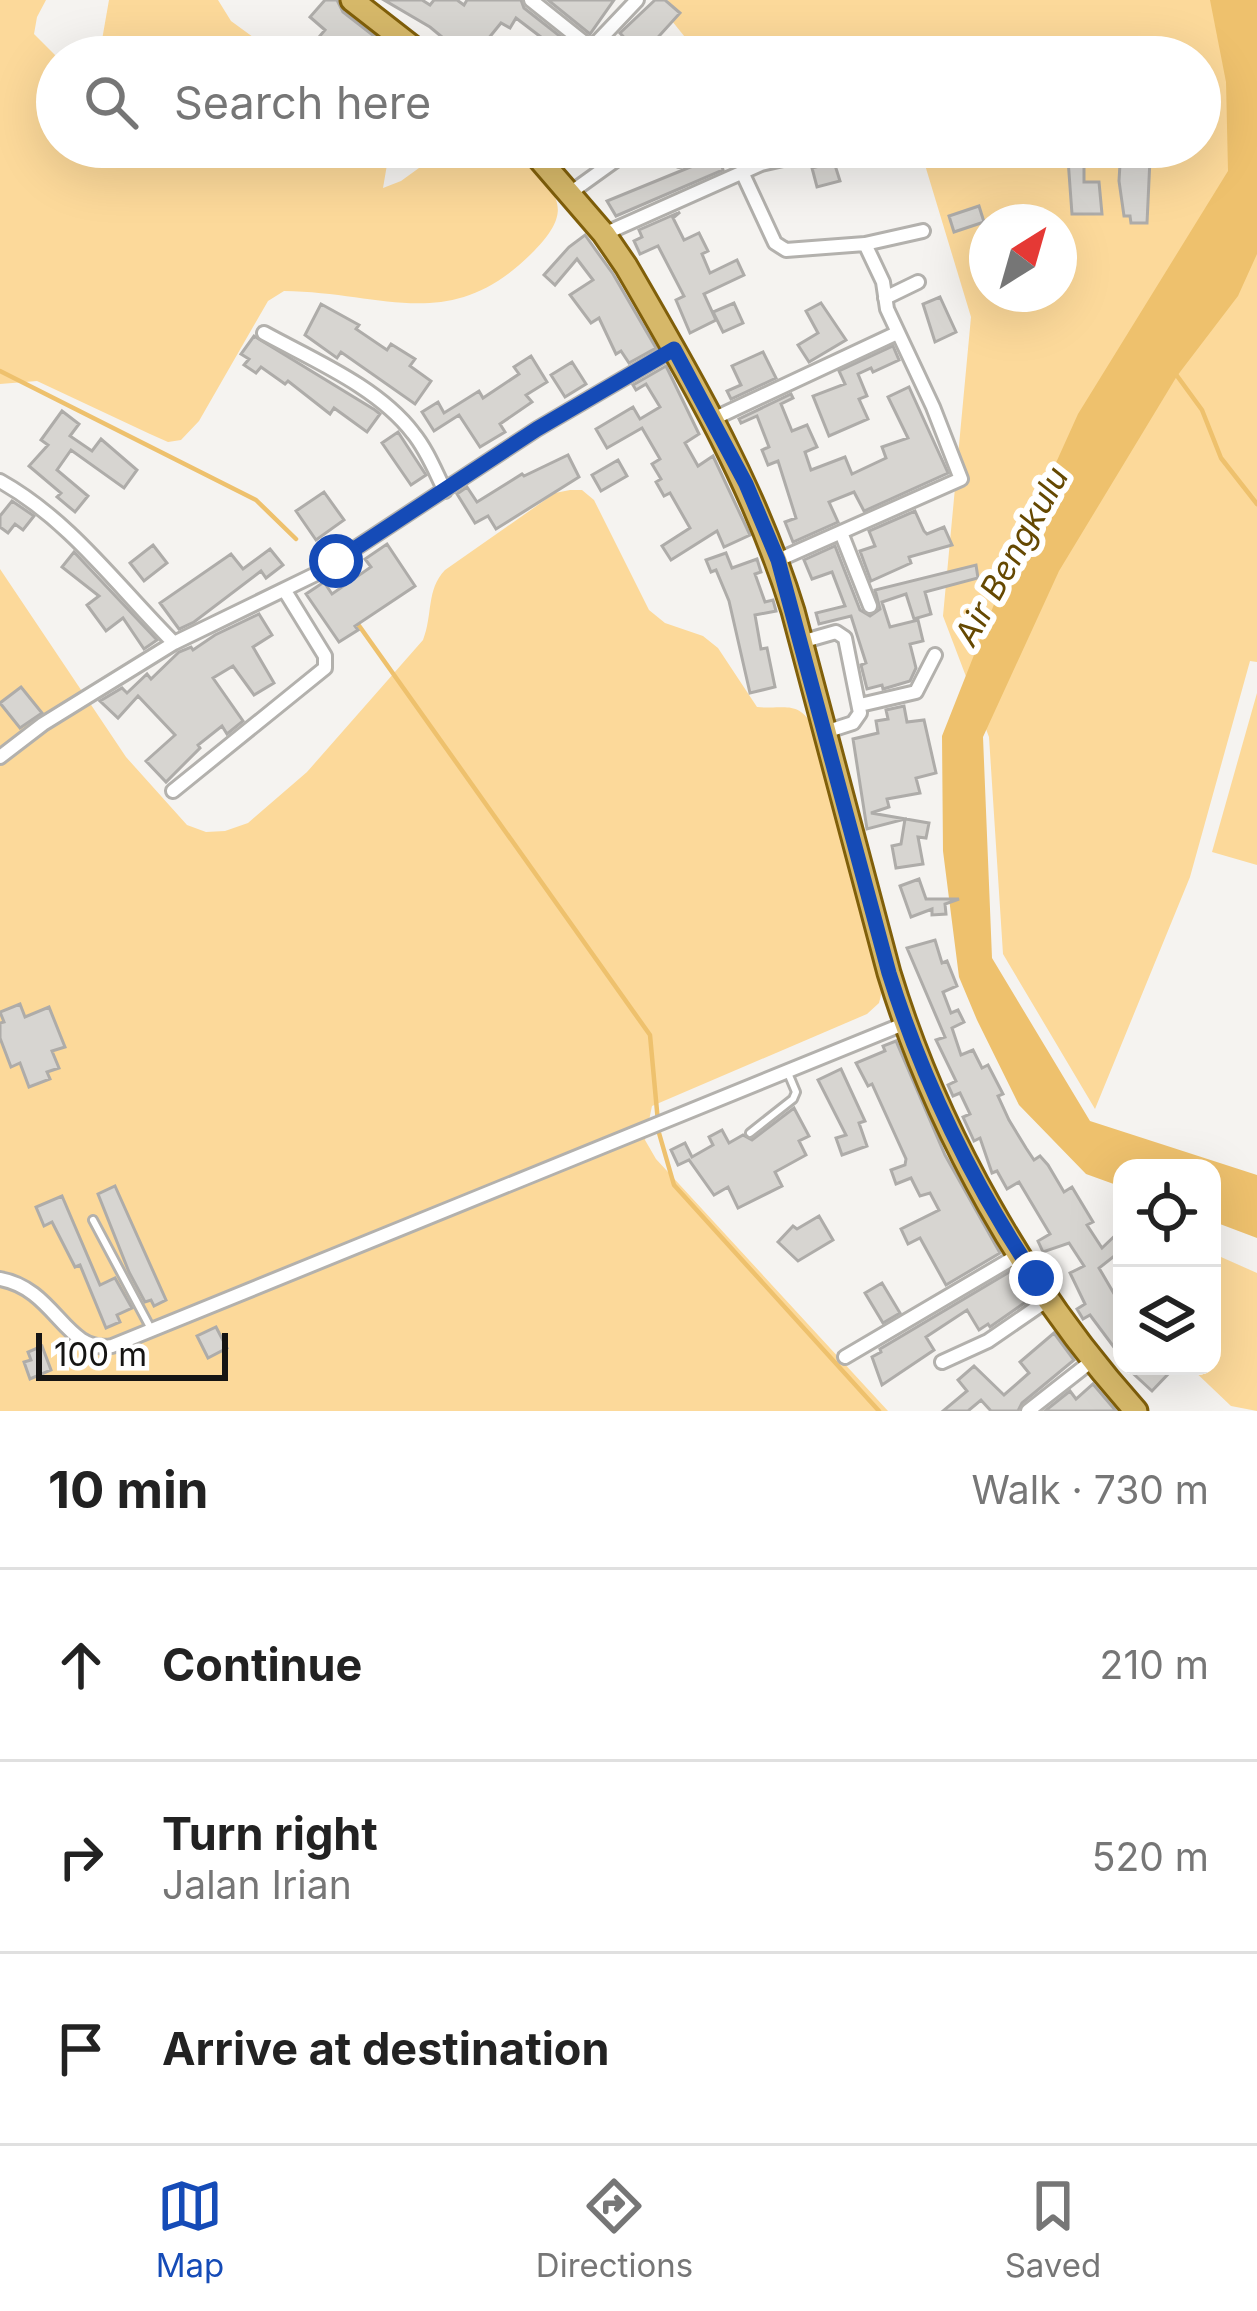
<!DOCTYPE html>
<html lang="en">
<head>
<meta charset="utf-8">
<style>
  body { margin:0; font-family:Inter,sans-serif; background:#f6f6f6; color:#222 }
  .controls { position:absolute; right:36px; bottom:36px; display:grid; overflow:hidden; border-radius:24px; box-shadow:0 12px 48px #0002 }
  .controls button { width:108px; height:108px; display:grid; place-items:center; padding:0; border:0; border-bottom:3px solid #e0e0e0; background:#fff; color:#222; font:60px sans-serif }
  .compass { position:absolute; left:969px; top:204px; width:108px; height:108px; border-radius:50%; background:#fff; box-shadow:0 12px 48px #0002; rotate:37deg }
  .scale { position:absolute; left:36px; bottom:30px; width:192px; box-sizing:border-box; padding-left:12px; border:6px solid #151413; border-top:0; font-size:33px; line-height:42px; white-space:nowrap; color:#151413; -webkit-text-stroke:9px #fff; paint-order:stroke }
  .stop { position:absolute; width:36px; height:36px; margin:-27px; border:9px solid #154bb7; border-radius:50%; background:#fff }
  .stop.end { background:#154bb7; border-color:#fff; box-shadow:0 3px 12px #0008 }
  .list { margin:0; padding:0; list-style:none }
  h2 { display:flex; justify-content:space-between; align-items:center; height:156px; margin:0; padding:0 48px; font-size:51px }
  h2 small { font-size:39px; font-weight:400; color:#767676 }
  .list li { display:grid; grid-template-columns:78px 1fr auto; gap:36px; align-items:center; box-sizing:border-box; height:192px; padding:0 48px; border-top:3px solid #e0e0e0 }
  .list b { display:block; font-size:45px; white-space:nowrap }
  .list p { margin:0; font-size:39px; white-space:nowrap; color:#767676 }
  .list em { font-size:39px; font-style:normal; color:#767676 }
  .icon { flex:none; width:66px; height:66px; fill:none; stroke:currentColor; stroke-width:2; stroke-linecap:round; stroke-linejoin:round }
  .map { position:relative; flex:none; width:1257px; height:1411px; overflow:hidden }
  .search { position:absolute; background:#fff; box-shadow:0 12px 48px #0002; left:36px; right:36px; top:36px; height:132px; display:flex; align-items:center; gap:30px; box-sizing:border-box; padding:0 42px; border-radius:66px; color:#767676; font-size:45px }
  .sheet { height:732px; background:#fff }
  nav { display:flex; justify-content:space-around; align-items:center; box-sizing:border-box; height:168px; border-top:3px solid #e0e0e0; background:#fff; font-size:33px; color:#767676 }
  nav a { display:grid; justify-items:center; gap:6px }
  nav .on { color:#154bb7 }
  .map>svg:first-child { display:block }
</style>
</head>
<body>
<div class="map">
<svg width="1257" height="1411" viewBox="0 0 1257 1411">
  <rect width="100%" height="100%" fill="#f5f3f0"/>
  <path fill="#fcd99a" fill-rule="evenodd" d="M0,0h46l-9,17 -3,17 23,23v90h333l-7,41 18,-7 47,-34h66c36,43 67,56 20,104 -83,85 -150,41 -250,40l-16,10 -69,120 -18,19 -13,2 -18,-8 -113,-53 -37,3z
    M109,0h109l13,21 49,36h-181z
    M668,0h589v662l-7,-1 -60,216 -95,232 -92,-155 -14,-217 -46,-121 28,-299 -46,-152 -18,-18h293v-90h-499l-29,-36zM987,222h72v72h-72z
    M570,490h12l12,10 55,110 16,13 38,13 15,12 39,59c30,3 40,-8 58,22l67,262 -3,12 -12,11 -215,92 -7,34 11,19 232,252h-888v-842l126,188 61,68 19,7 19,-1 23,-8 59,-51 116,-132c10,-25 3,-50 22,-70l110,-77z
    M1257,693v172l-45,-13z
    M1212,1253l45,20v138l-26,-5 -42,-40h23z"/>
  <path fill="#eec16d" d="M1210,0h47v254l-19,42 -61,80 -118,195 -76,166 9,221 98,163 167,54v63l-45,-17v-53h-90v19l-36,-13 -67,-69 -42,-85 -18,-43 -16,-126 -1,-115 66,-167 70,-155 150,-243 -2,-89z"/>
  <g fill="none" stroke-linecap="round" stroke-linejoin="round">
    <path stroke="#eec16d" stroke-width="4.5" d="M0,371l256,129 40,39
      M1175,373l27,37 19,48 36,46
      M355,620l295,415 9,98 15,52 205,226"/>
  </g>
  <path fill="#d7d5d1" stroke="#aeaca9" stroke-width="3" d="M325,0h12l6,12 58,45h-65l3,-4 -20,-16 6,-7 -15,-13z
    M384,0h38l8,5 4,-5h23l7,5 3,-5h54l3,8 37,29 -7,10 -38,-29 -6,10 -9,-5 -13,16 10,7 -8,10 -13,-9 -11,10 -36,-30z
    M548,0h66l-24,34z
    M655,0h10l15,13 -39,43 -21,-23z
    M701,147h16l6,23 -107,46 -9,-15 98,-40z
    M1068,159h16v23h15l3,32h-30z
    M1126,159h24l-3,64h-16l-1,-7h-6l-5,-35 1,-17h6z
    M834,162l6,19 -23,6 -5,-19z
    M979,206l5,16 -30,10 -5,-16z
    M680,212l-7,6 11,22 15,-7 9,18 -6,3 8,19 27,-13 7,15 -40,19 12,26 -26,13 -14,-33 8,-4 -26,-50 -18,8 -6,-13 8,-4 -3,-7z
    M585,235l28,39 43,74 -27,15 -8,-12 -5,3 -17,-36 -8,5 -21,-28 23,-15 -16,-21 -22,26 -11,-10 25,-28z
    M940,297l16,35 -21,10 -12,-38z
    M734,303l9,20 -20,9 -10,-20z
    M821,303l25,37 -37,22 -11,-17 20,-12 -12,-22z
    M321,304l38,21 -3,4 31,21 4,-6 24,15 -5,7 21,15 -16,23 -74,-52 -4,6 -32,-23z
    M254,336l121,74 5,4 -13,18 -33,-24 -4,6 -42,-33 -3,3 -24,-17 -5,6 -12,-8 5,-6 -8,-5z
    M893,346l6,14 -26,12 -2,-4 -13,6 9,22 -8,3 9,20 -39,17 -16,-40 32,-12 -6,-13z
    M763,352l13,26 -45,21 -4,-8 14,-6 -9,-19z
    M531,356l16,26 -21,13 6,7 -32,22 5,8 -25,15 -21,-32 -25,16 -12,-19 16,-10 6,11 35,-22 4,7 36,-24 -5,-7z
    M572,362l14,22 -21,13 -14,-22z
    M666,366l33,68 -14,9 13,23 15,-10 37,79 -26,12 -7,-16 -46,29 -9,-14 28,-18 -20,-35 -6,3 -8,-14 5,-3 -9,-15 8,-5 -18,-31 -35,20 -11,-19 37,-22 7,12 20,-12 -14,-23 -10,6 -3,-5z
    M909,387l39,86 -84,38 -10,-19 -25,10 9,20 -45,20 -8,-20 11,-4 -18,-57 -10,4 -6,-15 7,-3 -12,-31 -16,7 -2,-4 52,-25 2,4 -12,6 11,27 15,-6 10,22 -12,5 6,18 34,-13 7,17 34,-16 -4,-11 26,-9 -20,-41z
    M62,411l17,13 -9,12 22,15 9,-12 36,31 -13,18 -53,-38 -14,20 31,26 -13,16 -18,-15 4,-4 -32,-27 19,-21 -7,-5z
    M398,432l28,43 -15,10 -29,-42z
    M568,455l11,22 -83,52 -8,-13 -13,7 -18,-29 10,-7 10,15 45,-28 2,2z
    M618,460l9,16 -26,15 -9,-16z
    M324,492l20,28 -28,20 -20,-29z
    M12,501l22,15 -11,14 -8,-6 -7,9 -8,-6v-11z
    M915,511l9,20 3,3 17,-7 8,18 -43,12 2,6 -40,18 -11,-30 15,-5 -6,-15z
    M387,544l28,42 -60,40 3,4 -19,12 -33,-48 18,-12 8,12 39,-27 -6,-8z
    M153,545l14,18 -23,18 -14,-18z
    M835,546l25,64 10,6 10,-7 -5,-19 101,-25 2,13 -53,14 6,22 -17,5 -8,-25 -24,8 8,25 28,-7 5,21 -13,3 6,24 -6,13 -27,8 -1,-4 -15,4 -6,-24 5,-2 -15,-47 -32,8 -3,-11 29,-7 -13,-34 -20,7 -8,-19z
    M270,549l13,16 -17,13 -5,-7 -67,51 -15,7 -19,-26 71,-49 12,15z
    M74,552l31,33 52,55 -13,9 -21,-31 -17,13 -19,-26 12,-9 -37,-29z
    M726,553l6,15 25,-9 4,13 -6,2 10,28 8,-2 3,11 -21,4 6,34 6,-1 8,39 -25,6 -21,-92 -13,-31 -5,2 -5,-12z
    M259,614l13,21 -19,12 21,36 -20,12 -21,-29 -20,12 30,43 -16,13 -5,-8 -24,19 2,3 -34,34 -20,-21 29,-26 -37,-39 -20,22 -18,-17 22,-13 5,5 20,-19 4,5 28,-27 12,-5 2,3 22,-15z
    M21,687l21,26 -22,15 -20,-25z
    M904,706l3,16 17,-2 12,53 -20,5 4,15 -33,6 2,8 -18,6 58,10 -3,15 -8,-1 5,27 -27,4 -4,-22 9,-2 4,-25 -38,10 -14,-90 25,-6 -2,-12 12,-2 -2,-9z
    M919,879l7,20h33l-14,5 1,10 -14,1v-6l-21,8 -11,-31z
    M935,940l7,23 5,-2 10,25 -14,6 8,21 7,-3 6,12 -12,6 9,27 12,-5 9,18 6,-3 15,29 -5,2 11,24 17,28 8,12 6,-4 8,9 16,27 8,-5 21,35 -6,3 15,23 20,-19v21l-23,18 17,29 6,-6v67l-32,-43 -7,4 -6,-10 8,-5 -15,-31 14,-7 -15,-23 -26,9 -5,-11 12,-7 -31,-52 -12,7 -10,-18 -5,2 -12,-35 -6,3 -11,-24 7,-3 -10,-21 -7,3 -5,-11 8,-4 -20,-41 9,-3 -38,-89z
    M20,1004l5,13 24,-10 16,40 -13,4 7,17 -12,4 3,7 -21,8 -9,-24 -9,4 -11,-29v-15l4,-1 -4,-10z
    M896,1041l49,114 55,98 -54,32 -26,-47 -12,6 -7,-15 38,-19 -9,-17 -10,3 -9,-18 -15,6 -5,-14 14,-5 1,-6 -34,-75 -4,2 -12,-23 29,-12 -2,-5z
    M841,1069l24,52 -6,2 8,23 -25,9 -6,-17 10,-3 -28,-55z
    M794,1108l15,28 -10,5 7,14 -31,17 7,14 -44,22 -10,-21 -14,8 -25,-35 -11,5 -7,-15 14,-7 7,14 21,-12 -4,-8 13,-7 7,13 14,-8 9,5z
    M115,1186l51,114 -12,6 -3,-6 -6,2 -16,-30 -31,-78z
    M62,1196l38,89 15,-7 17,30 -15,7 3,7 -14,6 -26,-63 -5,2 -23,-45 -8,4 -8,-19z
    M819,1216l14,24 -35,21 -20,-19 15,-16 4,3z
    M1011,1271l19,28 -40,28 -2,-3 -9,6 -12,-20 -41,27 8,13 -52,35 -10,-28 9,-5 -1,-3z
    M882,1283l18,30 -17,10 -18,-30z
    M216,1327l11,21 -19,10 -11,-22z
    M1054,1333l20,27 -52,43 -4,8h-27l-10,-11 -13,11h-25l24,-20 -9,-11 16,-14 30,29 25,-22 -9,-11z
    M42,1346l9,24 -21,9 -6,-17 7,-2 -3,-8z
    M1125,1366h38l7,6 -18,19z
    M1093,1384l23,27h-71l25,-20 6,8z"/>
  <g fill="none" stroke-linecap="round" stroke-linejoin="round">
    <g stroke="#b3b1ad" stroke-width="12">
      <path id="lane" d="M750,1133l43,-34 3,-7 -8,-19
        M93,1220l57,107"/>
    </g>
    <g stroke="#b3b1ad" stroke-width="18">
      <path id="street" d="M531,0l60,48
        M583,57l54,-57
        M670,147l9,13
        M742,172l33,71 11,7 79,-6 58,-13
        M570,193l64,-46
        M604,234l157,-70 75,-17
        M885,298l33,-16
        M264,333c49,27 114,54 149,100 14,17 22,38 32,58
        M713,419l184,-86
        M0,481c70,39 118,106 174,162
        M842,535l28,71
        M778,560l183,-81 -28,-72 -46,-98 -4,-27 -18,-38
        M801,642l35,-10 9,6 15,75 -7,10 -28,9
        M860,705l56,-13 19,-37
        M0,757l43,-33 131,-81 142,-69 221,-145 137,-80
        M173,791l152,-123v-12l-40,-65
        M0,1279c56,10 65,75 112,67l794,-323
        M845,1357l175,-103
        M942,1362l46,-21 61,-42
        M1028,1411l65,-51"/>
    </g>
    <g stroke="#805f0a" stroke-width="27">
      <path id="primary" d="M352,0l73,57
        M529,147l75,87 22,32c65,112 129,221 167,345l96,362c48,158 136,314 247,438"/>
    </g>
    <use href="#lane" stroke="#fff" stroke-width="6"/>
    <use href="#street" stroke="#fff" stroke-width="12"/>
    <use href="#primary" stroke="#d6b869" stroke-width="21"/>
  </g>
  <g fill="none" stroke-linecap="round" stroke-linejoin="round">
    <path stroke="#154bb7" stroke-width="15" d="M336,561l201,-132 137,-80 72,135 32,76 111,413c33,106 84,212 147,305"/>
  </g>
  <g text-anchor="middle" stroke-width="12" stroke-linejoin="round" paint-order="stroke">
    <g font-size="33" font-style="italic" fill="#654801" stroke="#fff">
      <text transform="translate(1011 556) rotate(-61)" y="12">Air Bengkulu</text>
    </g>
  </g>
</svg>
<div class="controls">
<button><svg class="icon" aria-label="locate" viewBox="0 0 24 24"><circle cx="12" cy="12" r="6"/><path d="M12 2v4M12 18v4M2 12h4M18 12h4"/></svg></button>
<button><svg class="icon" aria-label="layers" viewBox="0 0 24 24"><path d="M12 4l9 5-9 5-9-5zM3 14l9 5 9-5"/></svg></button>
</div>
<svg class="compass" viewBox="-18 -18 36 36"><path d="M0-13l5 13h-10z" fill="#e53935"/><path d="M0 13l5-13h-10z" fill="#767676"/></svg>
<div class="scale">100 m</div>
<div class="stop" style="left:336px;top:561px"></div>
<div class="stop end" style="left:1036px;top:1278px"></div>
<div class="search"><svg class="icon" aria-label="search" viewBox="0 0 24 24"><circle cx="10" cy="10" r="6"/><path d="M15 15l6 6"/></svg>Search here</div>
</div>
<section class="sheet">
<h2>10 min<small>Walk · 730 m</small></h2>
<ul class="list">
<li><svg class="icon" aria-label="ahead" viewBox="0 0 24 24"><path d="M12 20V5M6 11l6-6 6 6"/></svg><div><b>Continue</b></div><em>210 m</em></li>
<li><svg class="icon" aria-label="right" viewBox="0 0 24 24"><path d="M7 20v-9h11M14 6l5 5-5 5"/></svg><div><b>Turn right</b><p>Jalan Irian</p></div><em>520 m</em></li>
<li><svg class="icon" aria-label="arrive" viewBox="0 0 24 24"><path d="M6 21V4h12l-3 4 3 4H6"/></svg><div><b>Arrive at destination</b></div></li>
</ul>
</section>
<nav>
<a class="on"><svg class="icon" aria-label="map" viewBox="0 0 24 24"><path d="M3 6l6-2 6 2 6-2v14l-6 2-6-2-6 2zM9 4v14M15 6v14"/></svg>Map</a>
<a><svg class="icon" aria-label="directions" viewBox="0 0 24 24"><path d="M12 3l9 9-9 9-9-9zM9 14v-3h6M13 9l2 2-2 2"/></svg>Directions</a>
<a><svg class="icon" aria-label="saved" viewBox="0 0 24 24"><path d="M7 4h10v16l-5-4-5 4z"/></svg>Saved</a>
</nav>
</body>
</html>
